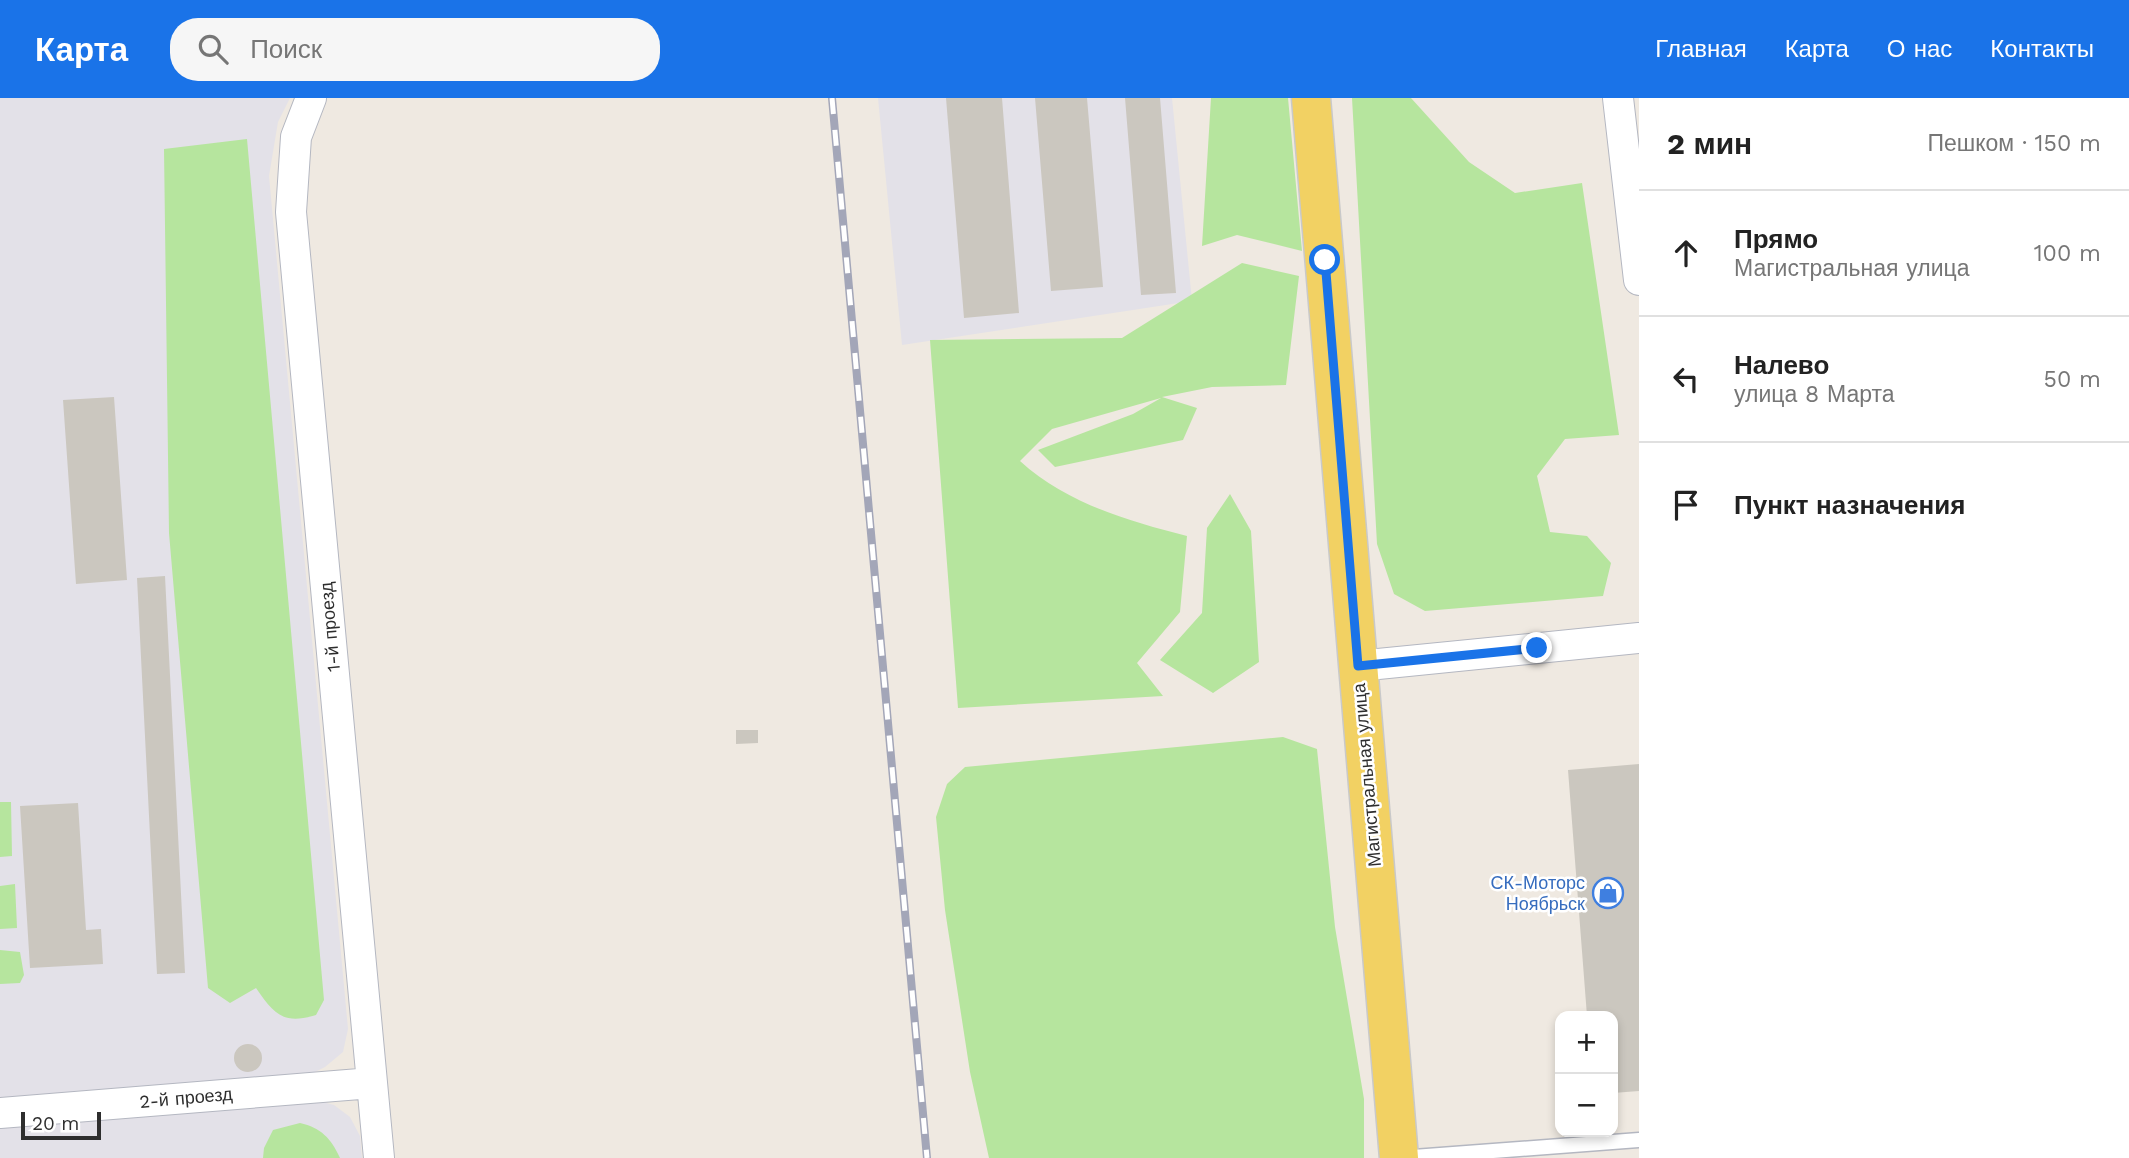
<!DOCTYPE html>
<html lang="ru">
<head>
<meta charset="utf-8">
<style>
  body { margin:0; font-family:"Work Sans",sans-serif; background:#f6f6f6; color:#222 }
  .controls { position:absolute; right:21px; bottom:21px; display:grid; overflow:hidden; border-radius:14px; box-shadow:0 4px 10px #0003 }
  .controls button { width:63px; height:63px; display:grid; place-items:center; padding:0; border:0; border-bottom:2px solid #e0e0e0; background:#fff; color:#222; font:35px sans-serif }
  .scale { position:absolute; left:21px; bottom:18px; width:80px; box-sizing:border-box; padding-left:7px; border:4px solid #2e2e2e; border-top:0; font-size:19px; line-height:24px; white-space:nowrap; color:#2e2e2e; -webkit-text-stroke:5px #fff; paint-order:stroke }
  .stop { position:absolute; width:21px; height:21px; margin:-16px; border:5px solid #1a73e8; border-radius:50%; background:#fff }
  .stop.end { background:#1a73e8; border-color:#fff; box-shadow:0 2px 7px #0008 }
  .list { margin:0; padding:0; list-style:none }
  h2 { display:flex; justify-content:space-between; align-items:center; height:91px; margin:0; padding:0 28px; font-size:30px }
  h2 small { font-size:23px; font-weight:400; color:#767676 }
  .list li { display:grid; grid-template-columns:46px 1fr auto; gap:21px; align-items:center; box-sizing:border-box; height:126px; padding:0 28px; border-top:2px solid #e0e0e0 }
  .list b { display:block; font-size:26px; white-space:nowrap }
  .list p { margin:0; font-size:23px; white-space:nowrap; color:#767676 }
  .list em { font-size:23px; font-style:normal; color:#767676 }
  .icon { flex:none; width:38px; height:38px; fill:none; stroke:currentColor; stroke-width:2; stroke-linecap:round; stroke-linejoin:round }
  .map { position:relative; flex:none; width:1639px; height:1060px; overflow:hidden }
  header { display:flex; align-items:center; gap:42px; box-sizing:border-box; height:98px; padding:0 35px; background:#1a73e8; color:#fff }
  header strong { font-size:33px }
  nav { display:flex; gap:38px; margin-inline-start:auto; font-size:24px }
  .search { width:490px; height:63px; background:#f6f6f6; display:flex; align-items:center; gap:18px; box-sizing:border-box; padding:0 24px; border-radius:28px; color:#767676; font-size:26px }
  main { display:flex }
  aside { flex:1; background:#fff }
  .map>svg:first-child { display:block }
</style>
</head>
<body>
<header>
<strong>Карта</strong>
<div class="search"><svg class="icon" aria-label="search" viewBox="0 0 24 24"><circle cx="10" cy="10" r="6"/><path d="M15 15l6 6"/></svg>Поиск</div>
<nav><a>Главная</a><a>Карта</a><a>О нас</a><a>Контакты</a></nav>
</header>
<main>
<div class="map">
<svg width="1639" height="1060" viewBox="0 0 1639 1060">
  <rect width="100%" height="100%" fill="#efe9e1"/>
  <path fill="#e3e1e8" d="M0,0h290l-12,24 -9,54 79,853 -5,23 -18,15 -14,7 -311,27z
    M878,0h294l20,203 -290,44z
    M315,1002l19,5 16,12 10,19 2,22h-362v-34z"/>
  <path fill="#b6e59e" d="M1211,0h77l14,153 -65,-16 -35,11z
    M1352,0h59l58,64 46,31 67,-10 37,252 -54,4 -28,37 13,56 37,4 24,27 -8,33 -178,15 -31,-17 -17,-50z
    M247,41l77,861 -8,15c-33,10 -42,-1 -60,-27l-26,15 -22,-15 -39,-455 -5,-384z
    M1242,165l57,13 -13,109 -74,2 -50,10 35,11 -14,32 -128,27 -17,-17 95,-36 28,-16 -109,31 -32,32c46,42 108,60 167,75l-7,76 -43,51 26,33 -205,12 -28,-368 192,-2z
    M1230,396l21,37 8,131 -46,31 -53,-33 42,-47 5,-85z
    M1283,639l34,12 18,178 29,172v59h-375l-19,-86 -25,-162 -9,-93 11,-33 18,-17z
    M0,704h11l1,54 -12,1z
    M15,786l2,44 -17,1v-43z
    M0,852l20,2 4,23 -4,8 -20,1z
    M300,1025c21,5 31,15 40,35h-77l1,-10 9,-18z"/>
  <path fill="#cbc7bf" d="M946,0h56l17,215 -55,5z
    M1035,0h52l16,189 -52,4z
    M1125,0h35l16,195 -35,2z
    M114,299l13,183 -51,4 -13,-184z
    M165,478l20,397 -28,1 -20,-396z
    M736,632h22v13l-22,1z
    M1639,666v327l-26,2v-77h-26l-19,-246z
    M78,705l8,127 15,-1 2,35 -73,4 -10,-162z
    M234 960a14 14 0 1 1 28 0a14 14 0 1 1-28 0Z"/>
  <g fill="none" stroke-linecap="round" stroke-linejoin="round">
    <g stroke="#b4b7c1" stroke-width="17">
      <path id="service" d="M1400,1060l239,-18"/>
    </g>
    <g stroke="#b4b7c1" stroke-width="32">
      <path id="minor" d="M311,0l-15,39 -5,75 88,946
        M1618,0l21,182
        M1358,568l281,-28
        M0,1015l372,-30"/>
    </g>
    <g stroke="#c9c9c9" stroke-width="41">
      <path id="primary" d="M1311,0l88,1060"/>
    </g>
    <use href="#service" stroke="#fff" stroke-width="14"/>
    <use href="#minor" stroke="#fff" stroke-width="30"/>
    <use href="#primary" stroke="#f2d163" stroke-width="38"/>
    <g stroke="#a3a6b8" stroke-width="8">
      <path id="rail" d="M832,0l95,1060"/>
    </g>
    <use href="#rail" stroke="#fff" stroke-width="5" stroke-dasharray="16" stroke-linecap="butt"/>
  </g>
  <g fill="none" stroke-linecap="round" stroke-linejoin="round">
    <path stroke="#1a73e8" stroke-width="9" d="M1325,162l33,406 179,-18"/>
  </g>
  <defs>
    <g id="shop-ring" transform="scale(1.575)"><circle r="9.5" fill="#fff" stroke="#3f7fe0" stroke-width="1.5"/><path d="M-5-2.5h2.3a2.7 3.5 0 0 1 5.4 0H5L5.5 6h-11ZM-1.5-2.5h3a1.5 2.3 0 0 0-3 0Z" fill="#3f7fe0"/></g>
  </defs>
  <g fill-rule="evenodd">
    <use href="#shop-ring" x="1608" y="795"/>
  </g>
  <g text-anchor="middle" stroke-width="5" stroke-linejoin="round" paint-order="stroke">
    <g font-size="18" fill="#2e2e2e" stroke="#fff">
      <text transform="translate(330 529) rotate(-95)" y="6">1-й проезд</text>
      <text transform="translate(1367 677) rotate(-95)" y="6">Магистральная улица</text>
      <text transform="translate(186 1000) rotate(-5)" y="6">2-й проезд</text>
    </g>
    <g font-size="18" fill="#366cbe" stroke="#fff" text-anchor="end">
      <text x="1585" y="791">СК-Моторс<tspan x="1585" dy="21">Ноябрьск</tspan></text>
    </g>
  </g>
</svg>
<div class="controls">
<button>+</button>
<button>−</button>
</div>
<div class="scale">20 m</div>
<div class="stop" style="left:1325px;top:162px"></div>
<div class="stop end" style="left:1537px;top:550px"></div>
</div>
<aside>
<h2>2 мин<small>Пешком · 150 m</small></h2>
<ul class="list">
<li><svg class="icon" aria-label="ahead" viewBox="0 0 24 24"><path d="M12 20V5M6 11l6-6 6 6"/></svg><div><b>Прямо</b><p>Магистральная улица</p></div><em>100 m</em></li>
<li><svg class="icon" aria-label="left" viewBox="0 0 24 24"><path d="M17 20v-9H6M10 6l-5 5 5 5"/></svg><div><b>Налево</b><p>улица 8 Марта</p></div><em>50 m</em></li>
<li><svg class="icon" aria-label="arrive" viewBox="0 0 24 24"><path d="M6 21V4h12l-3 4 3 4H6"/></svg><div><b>Пункт назначения</b></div></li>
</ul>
</aside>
</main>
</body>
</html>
